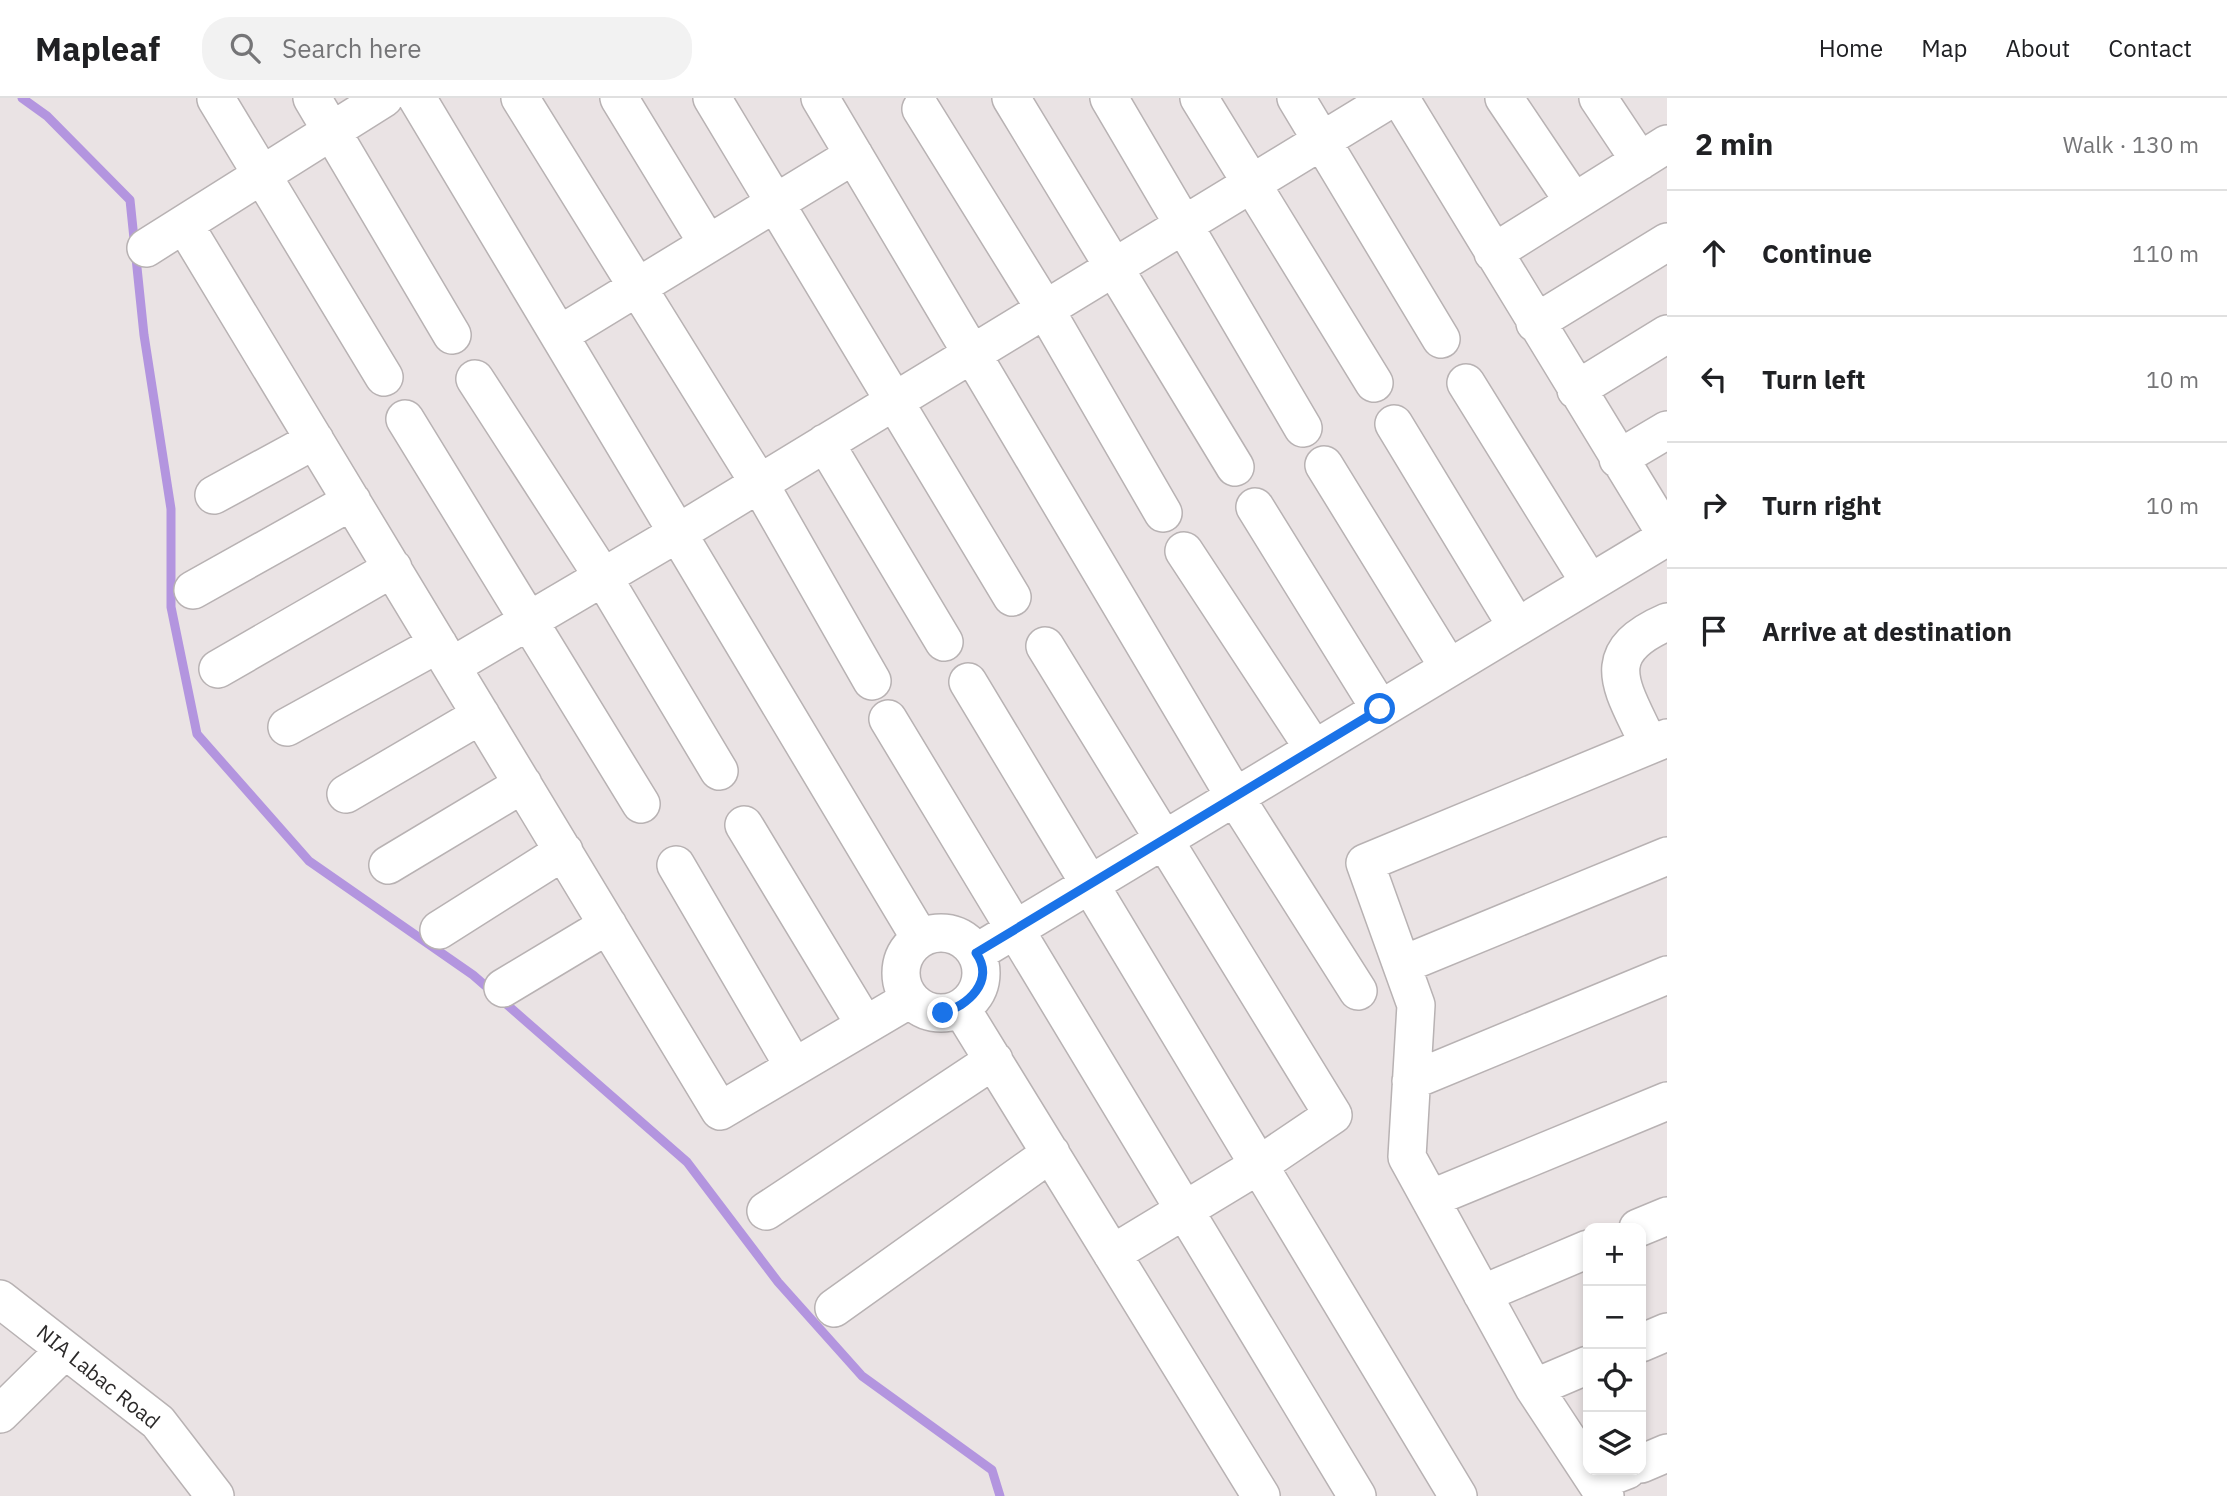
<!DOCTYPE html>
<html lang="en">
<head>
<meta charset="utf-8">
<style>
  body { margin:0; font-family:"IBM Plex Sans",sans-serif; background:#f2f2f2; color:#202124 }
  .controls { position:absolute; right:21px; bottom:21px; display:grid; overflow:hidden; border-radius:14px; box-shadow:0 4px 10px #0003 }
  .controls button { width:63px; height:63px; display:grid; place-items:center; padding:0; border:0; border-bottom:2px solid #e0e0e0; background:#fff; color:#202124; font:35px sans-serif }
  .stop { position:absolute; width:21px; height:21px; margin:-16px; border:5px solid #1a73e8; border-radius:50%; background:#fff }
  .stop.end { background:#1a73e8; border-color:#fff; box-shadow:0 2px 7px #0008 }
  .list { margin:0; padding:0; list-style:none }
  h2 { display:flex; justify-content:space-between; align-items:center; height:91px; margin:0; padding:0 28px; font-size:30px }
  h2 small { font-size:23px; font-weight:400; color:#757577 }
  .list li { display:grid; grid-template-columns:46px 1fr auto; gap:21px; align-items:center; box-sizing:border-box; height:126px; padding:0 28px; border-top:2px solid #e0e0e0 }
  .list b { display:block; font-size:26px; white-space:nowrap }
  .list em { font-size:23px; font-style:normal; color:#757577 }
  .icon { flex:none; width:38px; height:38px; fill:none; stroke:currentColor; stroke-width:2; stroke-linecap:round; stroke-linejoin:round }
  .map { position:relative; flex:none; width:1667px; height:1398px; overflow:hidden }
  header { display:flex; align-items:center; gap:42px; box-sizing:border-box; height:98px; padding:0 35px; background:#fff; border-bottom:2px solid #e0e0e0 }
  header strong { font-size:33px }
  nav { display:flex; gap:38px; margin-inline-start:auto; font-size:24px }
  .search { width:490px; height:63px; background:#f2f2f2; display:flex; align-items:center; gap:18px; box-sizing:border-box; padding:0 24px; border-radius:28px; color:#757577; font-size:26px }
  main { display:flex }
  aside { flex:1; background:#fff }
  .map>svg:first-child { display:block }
</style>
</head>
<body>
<header>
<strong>Mapleaf</strong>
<div class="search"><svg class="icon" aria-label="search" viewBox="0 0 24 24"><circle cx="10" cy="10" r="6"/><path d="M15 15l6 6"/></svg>Search here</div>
<nav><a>Home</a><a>Map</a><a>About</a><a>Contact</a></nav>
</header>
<main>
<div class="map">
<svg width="1667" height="1398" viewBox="0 0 1667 1398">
  <rect width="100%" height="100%" fill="#eae3e4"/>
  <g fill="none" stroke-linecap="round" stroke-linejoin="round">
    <path stroke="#b395df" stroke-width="9" d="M22,0l25,18 83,84 14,135 27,174v98l26,127 112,127 164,114 214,187 91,120 84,94 130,94 8,26"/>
    <g stroke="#b8b2b3" stroke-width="40">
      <path id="minor" d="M312,0l140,237
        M417,0l503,840
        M520,0l239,385 113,198
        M619,0l89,146
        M712,0l300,499
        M820,0l415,699 123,194
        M1011,0l224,369
        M1109,0l194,330
        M1199,0l175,285
        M1296,0l145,241
        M1400,0l267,438
        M1504,0l70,104
        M1598,0l42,63
        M216,1l168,278
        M921,11l124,200 118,204
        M184,126l536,887 190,-112
        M146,150l238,-150
        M1493,155l174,-109
        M1535,225l132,-81
        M559,237l295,-180
        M475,281l128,198 116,194
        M1466,285l124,200
        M1576,292l91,-56
        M405,321l236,385
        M1394,326l123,203
        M825,345l119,199
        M1618,361l49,-29
        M1324,367l125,203
        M214,397l101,-55
        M1255,409l125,202
        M1184,453l130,198
        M193,492l159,-89
        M1045,548l288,469 -74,50 -147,89
        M452,568l226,-133 714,-435
        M218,571l175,-101
        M968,584l490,814
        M888,621l469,777
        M287,629l151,-83
        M1649,647c-25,-56 -56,-91 18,-123
        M346,696l135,-79
        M744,727l121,200
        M388,767l135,-81
        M676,767l118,202
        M439,832l125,-79
        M901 875a40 40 0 1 1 80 0a40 40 0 1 1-80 0Z
        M976,855l689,-415
        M1402,867l265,-109
        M503,890l105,-63
        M961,910l300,488
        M1411,983l256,-106
        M1430,1101l237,-98
        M766,1113l228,-151
        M1638,1130l29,-12
        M1482,1196l106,-45
        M0,1201l158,123 57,74
        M834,1210l217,-155
        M1641,1245l26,-11
        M1534,1290l54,-23
        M0,1316l65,-64
        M1641,1366l26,-11
        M1596,1384l31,-12
        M1605,1398l-71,-108 -127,-231 9,-152 -51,-142 302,-125"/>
    </g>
    <use href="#minor" stroke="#fff" stroke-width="37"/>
  </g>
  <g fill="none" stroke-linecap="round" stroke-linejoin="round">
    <path stroke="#1a73e8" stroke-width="9" d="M943,915c24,-7 53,-32 33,-60l404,-244"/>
  </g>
  <g text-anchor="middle" stroke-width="5" stroke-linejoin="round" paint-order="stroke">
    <g font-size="21" fill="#2b2929" stroke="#fff">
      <text transform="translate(98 1279) rotate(39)" y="7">NIA Labac Road</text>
    </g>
  </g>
</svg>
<div class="controls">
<button>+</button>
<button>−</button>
<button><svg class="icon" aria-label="locate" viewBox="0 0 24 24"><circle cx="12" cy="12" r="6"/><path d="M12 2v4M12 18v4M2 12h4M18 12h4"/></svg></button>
<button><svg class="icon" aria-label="layers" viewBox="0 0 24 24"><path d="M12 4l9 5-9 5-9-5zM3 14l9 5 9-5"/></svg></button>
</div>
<div class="stop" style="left:1380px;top:611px"></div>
<div class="stop end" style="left:943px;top:915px"></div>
</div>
<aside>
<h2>2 min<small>Walk · 130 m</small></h2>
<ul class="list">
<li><svg class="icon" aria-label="ahead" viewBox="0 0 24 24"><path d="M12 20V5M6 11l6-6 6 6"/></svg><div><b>Continue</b></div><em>110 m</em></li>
<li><svg class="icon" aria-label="left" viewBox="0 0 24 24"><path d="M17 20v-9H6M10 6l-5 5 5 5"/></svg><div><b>Turn left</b></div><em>10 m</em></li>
<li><svg class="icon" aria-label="right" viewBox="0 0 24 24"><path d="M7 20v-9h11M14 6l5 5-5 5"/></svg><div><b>Turn right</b></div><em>10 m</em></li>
<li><svg class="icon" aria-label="arrive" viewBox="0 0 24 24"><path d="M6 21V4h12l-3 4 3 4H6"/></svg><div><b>Arrive at destination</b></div></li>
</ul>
</aside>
</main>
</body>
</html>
